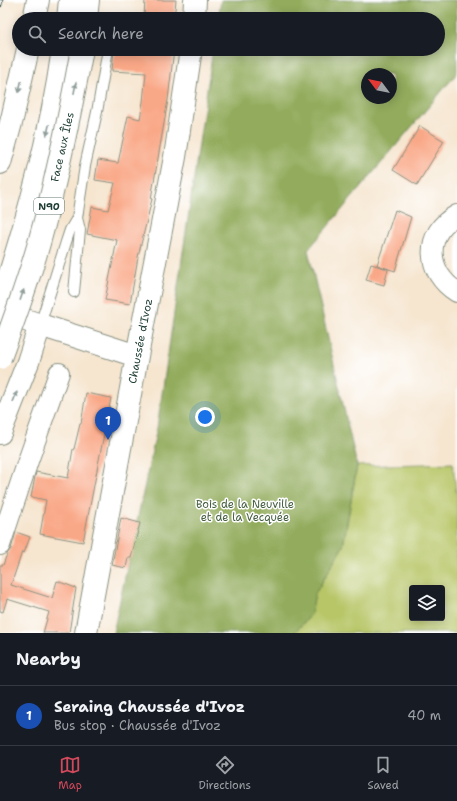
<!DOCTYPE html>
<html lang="en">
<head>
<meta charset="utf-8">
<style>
  body { margin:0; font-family:"Shantell Sans",sans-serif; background:#242831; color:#f1f3f6 }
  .controls { position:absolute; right:12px; bottom:12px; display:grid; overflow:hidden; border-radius:4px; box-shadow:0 2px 10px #0003 }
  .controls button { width:36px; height:36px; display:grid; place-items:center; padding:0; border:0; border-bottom:1px solid #363941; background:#171b24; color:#f1f3f6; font:20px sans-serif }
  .compass { position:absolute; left:361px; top:68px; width:36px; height:36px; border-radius:50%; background:#171b24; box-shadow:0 2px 10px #0003; rotate:302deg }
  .you { position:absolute; left:205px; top:417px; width:14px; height:14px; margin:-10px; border:3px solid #fff; border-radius:50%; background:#1a73e8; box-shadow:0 0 0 6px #1a73e833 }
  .badge { display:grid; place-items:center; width:26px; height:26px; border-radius:50%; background:#d1495b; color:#fff; font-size:13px; font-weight:700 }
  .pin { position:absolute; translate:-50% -33px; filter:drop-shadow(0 1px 2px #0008) }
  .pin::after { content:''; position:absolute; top:21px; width:14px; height:12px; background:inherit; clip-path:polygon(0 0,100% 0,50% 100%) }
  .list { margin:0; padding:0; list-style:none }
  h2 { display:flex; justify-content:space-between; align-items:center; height:52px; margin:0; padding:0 16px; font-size:17px }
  h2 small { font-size:13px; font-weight:400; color:#9ea1a6 }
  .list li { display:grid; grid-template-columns:26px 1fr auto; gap:12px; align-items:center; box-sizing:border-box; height:60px; padding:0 16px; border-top:1px solid #363941 }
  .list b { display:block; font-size:15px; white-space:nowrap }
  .list p { margin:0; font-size:13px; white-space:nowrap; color:#9ea1a6 }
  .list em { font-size:13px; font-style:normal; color:#9ea1a6 }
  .icon { flex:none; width:22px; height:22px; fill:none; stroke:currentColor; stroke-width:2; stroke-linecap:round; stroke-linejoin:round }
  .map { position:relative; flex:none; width:457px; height:633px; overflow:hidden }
  .search { position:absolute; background:#171b24; box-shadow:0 2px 10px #0003; left:12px; right:12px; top:12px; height:44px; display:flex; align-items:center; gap:10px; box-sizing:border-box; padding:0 14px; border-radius:22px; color:#9ea1a6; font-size:15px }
  .sheet { height:112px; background:#171b24 }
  nav { display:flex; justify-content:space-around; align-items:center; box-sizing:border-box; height:56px; border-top:1px solid #363941; background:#171b24; font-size:11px; color:#9ea1a6 }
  nav a { display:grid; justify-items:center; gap:2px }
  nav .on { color:#d1495b }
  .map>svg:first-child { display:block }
</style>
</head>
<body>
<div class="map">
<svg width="457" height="633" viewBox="0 0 457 633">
  <rect width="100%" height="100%" fill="#fff"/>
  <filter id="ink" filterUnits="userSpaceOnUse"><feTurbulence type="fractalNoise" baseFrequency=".025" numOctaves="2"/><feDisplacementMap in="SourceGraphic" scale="8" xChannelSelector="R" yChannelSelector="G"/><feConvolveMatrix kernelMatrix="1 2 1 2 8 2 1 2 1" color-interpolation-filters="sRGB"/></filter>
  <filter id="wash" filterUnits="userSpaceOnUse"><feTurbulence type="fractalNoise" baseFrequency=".012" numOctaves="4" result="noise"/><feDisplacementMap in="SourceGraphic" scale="16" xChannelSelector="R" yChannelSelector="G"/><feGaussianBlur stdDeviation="0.9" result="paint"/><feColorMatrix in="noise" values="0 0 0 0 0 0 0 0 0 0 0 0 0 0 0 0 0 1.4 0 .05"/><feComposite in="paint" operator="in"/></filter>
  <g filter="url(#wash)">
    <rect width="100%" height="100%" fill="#f6e6d0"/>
    <path fill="#b8c668" stroke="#6c824e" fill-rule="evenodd" d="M453,463l4,36v134h-163l17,-18 4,-21 28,-48 14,-80zM412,588h30v30h-30z"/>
    <path fill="#92ab5c" stroke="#587448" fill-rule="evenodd" d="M221,0h236v73l-149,177 49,216 -14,80 -28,48 -4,21 -17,18h-181l44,-205 56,-379h225v-30h-220zM367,74h24v24h-24z"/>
    <g id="blocks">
      <path fill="#f9a887" d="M145,0h31l-2,19h-22l-8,-2z
        M114,49h60l-6,51 -17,99h1l-14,58 -8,47 -25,-4 12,-60 -30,-6 5,-27 16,3 7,-27 -20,-3 3,-20 20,3 10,-47 12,3 3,-17 3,-29 -34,-2z
        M420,126l24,15 -27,44 -24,-15z
        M395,210l16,7 -16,54 -18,-6z
        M371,264l17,5 -4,16 -18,-5z
        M86,393l25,5 -28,144 -43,-8 6,-34 -15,-3 5,-25 32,6 5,-29h1l6,-25h1z
        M121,518l19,5 -9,35h-3l-2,10 -14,-3z
        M16,532l14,5 -6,16 -2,-1 -11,33 41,13 5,-17 19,7 -7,45h-26l6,-21 -42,-13 -4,13 -3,-1v-46h3l4,-11 4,-5z"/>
    </g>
  </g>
  <g filter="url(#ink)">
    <use href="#blocks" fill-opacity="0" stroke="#8a9282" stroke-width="1"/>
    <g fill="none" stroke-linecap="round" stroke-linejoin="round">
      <g stroke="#8a9282" stroke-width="12">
        <path id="lane" d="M74,292l6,-62 -3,-12
          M40,325l26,-83 4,-12 7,-12 8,-52 12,-54 11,-63"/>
      </g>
      <g stroke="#8a9282" stroke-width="22">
        <path id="street" d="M457,215c-34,18 -31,58 0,77
          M0,545l28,-84 31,-88"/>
      </g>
      <g stroke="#8a9282" stroke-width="24">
        <path id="secondary" d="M194,19l1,-19
          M40,325l97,31
          M86,633l51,-277 38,-199 16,-108"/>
      </g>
      <g stroke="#8a9282" stroke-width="24">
        <path id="highway" d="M34,19l4,-19
          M68,19l2,-19
          M86,19l2,-19
          M0,163l12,-44 16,-70
          M0,305c27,-84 51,-169 63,-256
          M0,311l40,14 -12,37 -28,71"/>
      </g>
      <use href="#lane" stroke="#fff" stroke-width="10"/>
      <use href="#street" stroke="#fff" stroke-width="20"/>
      <use href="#secondary" stroke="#fff" stroke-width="22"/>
      <use href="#highway" stroke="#fff" stroke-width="22"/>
      <g stroke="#1f3d34" stroke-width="4.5">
        <path id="rail" d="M0,5l1,-5"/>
      </g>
      <use href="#rail" stroke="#fff" stroke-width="3" stroke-dasharray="9" stroke-linecap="butt"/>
      <g stroke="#8a9282" stroke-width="24" stroke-linecap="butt">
        <path id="highway-bridge" d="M0,358c14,-38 28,-76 39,-115 18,-64 31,-129 43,-194"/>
      </g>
      <use href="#highway-bridge" stroke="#fff" stroke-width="22"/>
    </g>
    <defs><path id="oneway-solid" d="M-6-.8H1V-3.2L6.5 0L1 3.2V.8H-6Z"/></defs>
    <g fill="#8f9e9a">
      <use href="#oneway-solid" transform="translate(20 87) rotate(103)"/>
      <use href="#oneway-solid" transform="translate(75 88) rotate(-79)"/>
      <use href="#oneway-solid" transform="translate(48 130) rotate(102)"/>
      <use href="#oneway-solid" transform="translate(22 295) rotate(-71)"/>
      <use href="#oneway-solid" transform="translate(15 397) rotate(-69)"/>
    </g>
  </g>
  <g text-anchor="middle" stroke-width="3" stroke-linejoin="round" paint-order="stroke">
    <rect fill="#fff" stroke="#627771" stroke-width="1" x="34" y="198" width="30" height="16" rx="3"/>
    <g font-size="10" font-weight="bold" fill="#1f3d34">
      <text x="49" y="210">N90</text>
    </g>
    <g font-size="11" fill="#1f3d34" stroke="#fff">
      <text transform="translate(62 147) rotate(-77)" y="4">Face aux Îles</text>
      <text transform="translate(140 341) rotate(-79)" y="4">Chaussée d'Ivoz</text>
    </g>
    <g font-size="11" fill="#455f41" stroke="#fff">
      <text x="245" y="508">Bois de la Neuville<tspan x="245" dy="13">et de la Vecquée</tspan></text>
    </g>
  </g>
</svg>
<div class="controls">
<button><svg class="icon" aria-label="layers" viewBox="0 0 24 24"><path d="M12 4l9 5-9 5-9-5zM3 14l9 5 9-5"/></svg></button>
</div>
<svg class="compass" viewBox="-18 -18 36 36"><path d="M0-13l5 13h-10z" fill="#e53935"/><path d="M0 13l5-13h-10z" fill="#9ea1a6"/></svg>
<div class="you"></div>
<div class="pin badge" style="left:108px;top:440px;background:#1a4fb4">1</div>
<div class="search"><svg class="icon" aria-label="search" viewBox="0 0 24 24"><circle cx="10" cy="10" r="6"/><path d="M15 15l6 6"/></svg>Search here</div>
</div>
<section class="sheet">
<h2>Nearby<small></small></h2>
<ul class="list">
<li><span class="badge" style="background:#1a4fb4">1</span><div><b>Seraing Chaussée d'Ivoz</b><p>Bus stop · Chaussée d'Ivoz</p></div><em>40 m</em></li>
</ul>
</section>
<nav>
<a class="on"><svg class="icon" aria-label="map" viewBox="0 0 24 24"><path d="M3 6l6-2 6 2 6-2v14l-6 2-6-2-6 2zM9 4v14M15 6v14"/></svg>Map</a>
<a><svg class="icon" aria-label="directions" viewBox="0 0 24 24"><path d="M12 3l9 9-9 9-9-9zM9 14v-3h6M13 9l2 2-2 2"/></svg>Directions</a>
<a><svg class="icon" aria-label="saved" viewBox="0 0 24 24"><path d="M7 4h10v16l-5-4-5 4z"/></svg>Saved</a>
</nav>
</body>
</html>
